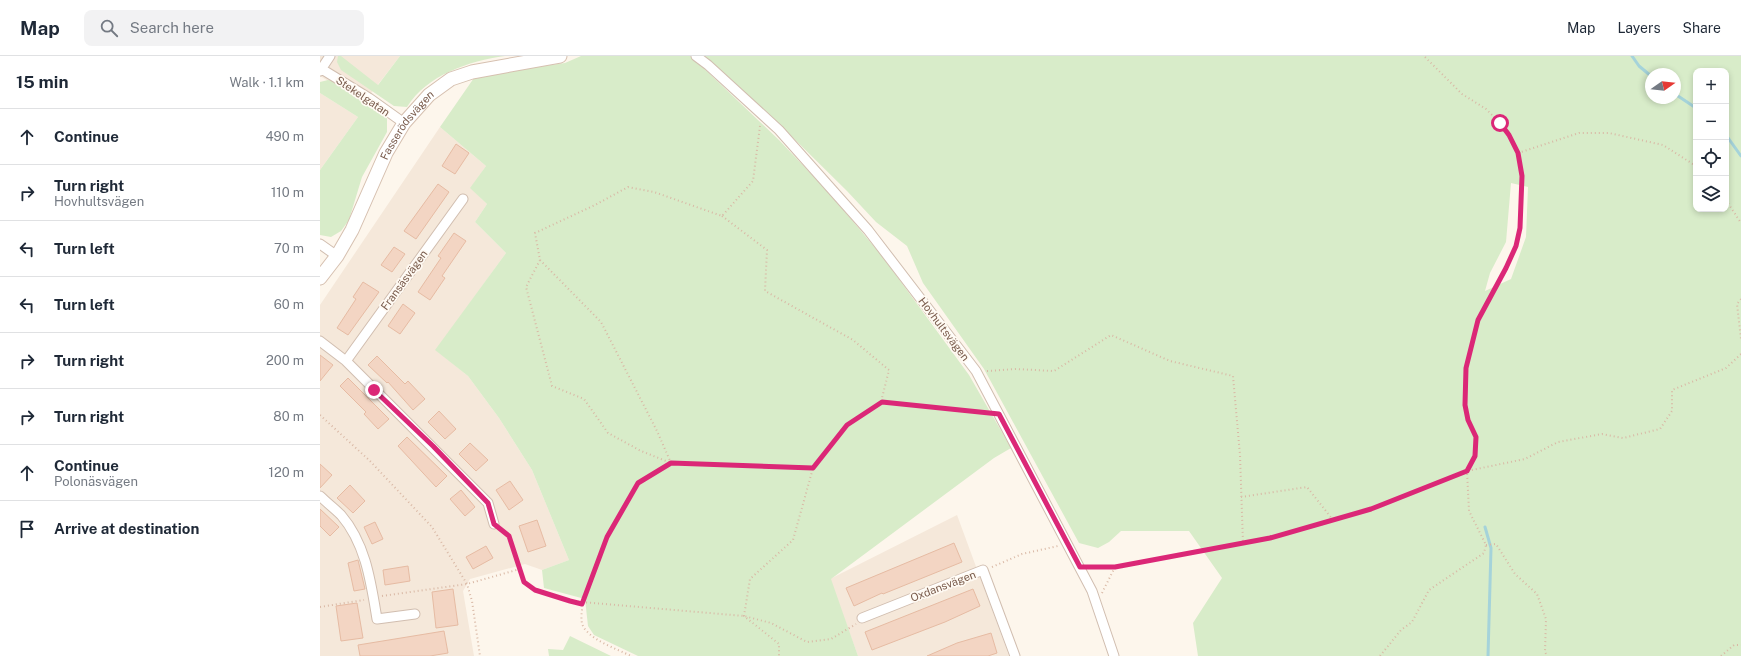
<!DOCTYPE html>
<html lang="en">
<head>
<meta charset="utf-8">
<style>
  body { margin:0; font-family:"Public Sans",sans-serif; background:#f2f2f3; color:#1f2937 }
  .controls { position:absolute; right:12px; top:12px; display:grid; overflow:hidden; border-radius:8px; box-shadow:0 2px 6px #0003 }
  .controls button { width:36px; height:36px; display:grid; place-items:center; padding:0; border:0; border-bottom:1px solid #e0e1e3; background:#fff; color:#1f2937; font:20px sans-serif }
  .compass { position:absolute; left:1325px; top:12px; width:36px; height:36px; border-radius:50%; background:#fff; box-shadow:0 2px 6px #0003; rotate:76deg }
  .stop { position:absolute; width:12px; height:12px; margin:-9px; border:3px solid #db2777; border-radius:50%; background:#fff }
  .stop.end { background:#db2777; border-color:#fff; box-shadow:0 1px 4px #0008 }
  .list { margin:0; padding:0; list-style:none }
  h2 { display:flex; justify-content:space-between; align-items:center; height:52px; margin:0; padding:0 16px; font-size:17px }
  h2 small { font-size:13px; font-weight:400; color:#747a83 }
  .list li { display:grid; grid-template-columns:26px 1fr auto; gap:12px; align-items:center; box-sizing:border-box; height:56px; padding:0 16px; border-top:1px solid #e0e1e3 }
  .list b { display:block; font-size:15px; white-space:nowrap }
  .list p { margin:0; font-size:13px; white-space:nowrap; color:#747a83 }
  .list em { font-size:13px; font-style:normal; color:#747a83 }
  .icon { flex:none; width:22px; height:22px; fill:none; stroke:currentColor; stroke-width:2; stroke-linecap:round; stroke-linejoin:round }
  .map { position:relative; flex:none; width:1421px; height:600px; overflow:hidden }
  header { display:flex; align-items:center; gap:24px; box-sizing:border-box; height:56px; padding:0 20px; background:#fff; border-bottom:1px solid #e0e1e3 }
  header strong { font-size:19px }
  nav { display:flex; gap:22px; margin-inline-start:auto; font-size:14px }
  .search { width:280px; height:36px; background:#f2f2f3; display:flex; align-items:center; gap:10px; box-sizing:border-box; padding:0 14px; border-radius:8px; color:#747a83; font-size:15px }
  main { display:flex }
  aside { flex:1; background:#fff }
  .map>svg:first-child { display:block }
</style>
</head>
<body>
<header>
<strong>Map</strong>
<div class="search"><svg class="icon" aria-label="search" viewBox="0 0 24 24"><circle cx="10" cy="10" r="6"/><path d="M15 15l6 6"/></svg>Search here</div>
<nav><a>Map</a><a>Layers</a><a>Share</a></nav>
</header>
<main>
<aside>
<h2>15 min<small>Walk · 1.1 km</small></h2>
<ul class="list">
<li><svg class="icon" aria-label="ahead" viewBox="0 0 24 24"><path d="M12 20V5M6 11l6-6 6 6"/></svg><div><b>Continue</b></div><em>490 m</em></li>
<li><svg class="icon" aria-label="right" viewBox="0 0 24 24"><path d="M7 20v-9h11M14 6l5 5-5 5"/></svg><div><b>Turn right</b><p>Hovhultsvägen</p></div><em>110 m</em></li>
<li><svg class="icon" aria-label="left" viewBox="0 0 24 24"><path d="M17 20v-9H6M10 6l-5 5 5 5"/></svg><div><b>Turn left</b></div><em>70 m</em></li>
<li><svg class="icon" aria-label="left" viewBox="0 0 24 24"><path d="M17 20v-9H6M10 6l-5 5 5 5"/></svg><div><b>Turn left</b></div><em>60 m</em></li>
<li><svg class="icon" aria-label="right" viewBox="0 0 24 24"><path d="M7 20v-9h11M14 6l5 5-5 5"/></svg><div><b>Turn right</b></div><em>200 m</em></li>
<li><svg class="icon" aria-label="right" viewBox="0 0 24 24"><path d="M7 20v-9h11M14 6l5 5-5 5"/></svg><div><b>Turn right</b></div><em>80 m</em></li>
<li><svg class="icon" aria-label="ahead" viewBox="0 0 24 24"><path d="M12 20V5M6 11l6-6 6 6"/></svg><div><b>Continue</b><p>Polonäsvägen</p></div><em>120 m</em></li>
<li><svg class="icon" aria-label="arrive" viewBox="0 0 24 24"><path d="M6 21V4h12l-3 4 3 4H6"/></svg><div><b>Arrive at destination</b></div></li>
</ul>
</aside>
<div class="map">
<svg width="1421" height="600" viewBox="0 0 1421 600">
  <rect width="100%" height="100%" fill="#fdf6ec"/>
  <path fill="#f5e8da" d="M0,0h80l-27,35 -11,11 -42,-26z
    M0,37l38,24 -38,53z
    M120,71l46,39 -15,22 16,16 -12,18 31,31 -70,97 32,26 31,42 33,52 37,90 -27,10 -17,-6 -55,15 -7,12 11,65h-154v-351z
    M637,459l52,141h-151l-28,-77z"/>
  <path fill="#d8ecc9" fill-rule="evenodd" d="M18,0h3l37,29 22,-29h105c-36,5 -78,19 -98,51l-13,-1 -53,-36 -4,-8z
    M261,0h109l3,2 86,82 51,54 52,62 87,119 42,73 -17,10 -163,121 27,77h-220l-44,-21 -6,-9 -3,-27 -41,-11 -2,-18 27,-10 -37,-90 -33,-52 -31,-42 -33,-26 71,-97 -31,-31 12,-18 -17,-16 16,-22 -46,-39 36,-52 89,-12z
    M382,0h1039v600h-543l-5,-33 29,-45 -33,-47h-68l-12,11 -11,6 -19,-5 -95,-174 -61,-86 -16,-37 -31,-24 -29,-31 -78,-77zM1376,15h30v138h-30zM1331,18h24v24h-24zM1191,127l17,4 -2,50 -15,42 -26,12 5,-18 16,-31z
    M8,24l5,1 54,37v14l-25,45 -13,43 -8,11 -10,6 -11,-2v-65l38,-53 -38,-24v-11z
    M250,580l41,20h-62l-1,-7 15,1z"/>
  <g fill="none" stroke-linecap="round" stroke-linejoin="round">
    <path stroke="#a5d3da" stroke-width="3" d="M1312,0l7,10 12,10
      M1355,38l21,14
      M1406,79l15,21
      M1165,471l6,21 -3,108"/>
  </g>
  <path fill="#f3d5c3" stroke="#e6bba3" d="M136,88l13,9 -14,21 -13,-8z
    M118,128l11,8 -33,47 -12,-8z
    M134,177l12,8 -24,35 3,2 -15,22 -12,-8 23,-34 -3,-2z
    M74,191l11,7 -13,18 -11,-7z
    M43,226l16,10 -31,43 -11,-7 19,-29 -3,-2z
    M83,248l12,9 -15,21 -12,-8z
    M0,299l13,10 -13,16z
    M57,300l28,28 3,-3 17,18 -12,11 -25,-28 -1,1 -19,-18z
    M28,322l41,41 -11,10 -14,-15 2,-2 -26,-26z
    M119,355l17,18 -11,10 -17,-17z
    M87,381l40,39 -11,11 -38,-41z
    M150,387l18,17 -12,11 -17,-17z
    M0,408l12,11 -12,13z
    M190,425l13,19 -14,10 -13,-20z
    M30,429l15,16 -12,12 -16,-15z
    M141,434l14,17 -10,9 -15,-17z
    M0,453l19,18 -9,9 -10,-10z
    M217,464l9,26 -18,6 -9,-26z
    M55,466l8,17 -11,5 -8,-17z
    M634,487l8,19 -79,32 -1,-1 -28,13 -8,-18z
    M166,490l7,12 -20,11 -7,-12z
    M38,504l7,29 -11,2 -6,-28z
    M88,510l2,15 -25,4 -2,-15z
    M133,533l5,36 -22,3 -4,-36z
    M653,533l7,17 -35,16 -73,28 -7,-18z
    M37,547l6,35 -22,3 -5,-35z
    M124,575l4,22 -18,3h-70l-2,-11z
    M671,577l6,20 -9,3h-61l30,-13z"/>
  <g fill="none" stroke-linecap="round" stroke-linejoin="round">
    <g stroke="#d1beb0" stroke-width="11">
      <path id="street" d="M376,0l12,9 71,65 89,100 108,141 116,220 22,65
        M0,12l49,30 35,25
        M0,15l10,-15
        M0,188l17,12
        M0,285l26,20 142,142 6,21
        M26,305l117,-162
        M0,440c7,7 14,12 21,19 25,29 30,68 36,104l38,-5
        M542,562l121,-48 32,86"/>
    </g>
    <g stroke="#d6c0b0" stroke-width="15">
      <g id="secondary">
        <path id="s1" d="M0,222l17,-22 15,-26 34,-77 18,-30 25,-28 22,-16 21,-7 88,-16"/>
      </g>
    </g>
    <path stroke="#d9b8a5" stroke-width="2" stroke-dasharray="1 3" stroke-linecap="butt" d="M440,70l-7,55 -31,35 -68,-24 -26,-5 -33,18 -60,28 5,27 61,62 56,109 14,32 142,5 -20,72 -43,39 -6,37 35,28v12
      M1198,97l61,-20h30l54,12 33,21
      M1406,144l15,23
      M402,160l45,34 -2,41 88,49 36,30 -8,32 -34,23 -34,43
      M220,204l-14,27 26,99 32,13 24,34 33,18 30,12c-9,5 -27,14 -33,21 -16,20 -66,120 -55,142 7,14 34,23 48,30
      M1421,243l-4,5 4,35
      M667,315l29,-2 38,2 57,-36 59,26 63,15 7,79 3,88
      M561,346l107,11
      M0,359l50,46 62,66 35,57 5,17 8,55
      M921,441l66,-10 26,33
      M1166,489l10,-1 19,30 22,20 9,25 -1,33 2,4
      M672,511l30,-13 36,-8
      M770,511h25l93,-17 62,-12 50,-13 51,-16 96,-38 58,-12 33,-17 44,-8 21,4 37,-9 12,-18v-21l54,-22 15,-14
      M200,513l4,13 11,8 35,11 174,15 27,7 36,19 24,-3 25,-15
      M782,537l13,-26
      M62,540l85,-12 53,-15 -11,-33 -8,-6
      M0,551l44,-7
      M1060,600l21,-26 11,-8 17,-32 55,-37 2,-8 -17,-34 -2,-40 8,-15 1,-19 -8,-17 -3,-15 1,-37 12,-48 28,-52 10,-22 4,-18 2,-52 -4,-23 -9,-18 -9,-12 -14,-14 -24,-15 -38,-38
      M1401,600l13,-11h7"/>
    <use href="#street" stroke="#fff" stroke-width="9"/>
    <use href="#secondary" stroke="#fff" stroke-width="13"/>
  </g>
  <g fill="none" stroke-linecap="round" stroke-linejoin="round">
    <path stroke="#db2777" stroke-width="5" d="M54,334l59,56 55,57 6,21 15,12 15,46 11,8 35,11 12,3 25,-67 31,-54 33,-20 142,5 34,-43 35,-23 117,12 81,153h35l155,-29 101,-29 96,-38 8,-15 1,-19 -8,-17 -3,-15 1,-37 12,-48 28,-52 10,-22 4,-18 2,-52 -4,-23 -9,-18 -9,-12"/>
  </g>
  <g text-anchor="middle" stroke-width="3.5" stroke-linejoin="round" paint-order="stroke">
    <g font-size="11" fill="#7a5c4d" stroke="#fffaf3">
      <text transform="translate(43 40) rotate(34)" y="4">Stekelgatan</text>
      <text dy="4" stroke="none"><textPath href="#s1" startOffset="177">Fasserödsvägen</textPath></text>
      <text transform="translate(84 224) rotate(-54)" y="4">Fransäsvägen</text>
      <text transform="translate(624 273) rotate(53)" y="4">Hovhultsvägen</text>
      <text transform="translate(623 530) rotate(-21)" y="4">Oxdansvägen</text>
    </g>
  </g>
</svg>
<div class="controls">
<button>+</button>
<button>−</button>
<button><svg class="icon" aria-label="locate" viewBox="0 0 24 24"><circle cx="12" cy="12" r="6"/><path d="M12 2v4M12 18v4M2 12h4M18 12h4"/></svg></button>
<button><svg class="icon" aria-label="layers" viewBox="0 0 24 24"><path d="M12 4l9 5-9 5-9-5zM3 14l9 5 9-5"/></svg></button>
</div>
<svg class="compass" viewBox="-18 -18 36 36"><path d="M0-13l5 13h-10z" fill="#e53935"/><path d="M0 13l5-13h-10z" fill="#747a83"/></svg>
<div class="stop" style="left:1180px;top:67px"></div>
<div class="stop end" style="left:54px;top:334px"></div>
</div>
</main>
</body>
</html>
